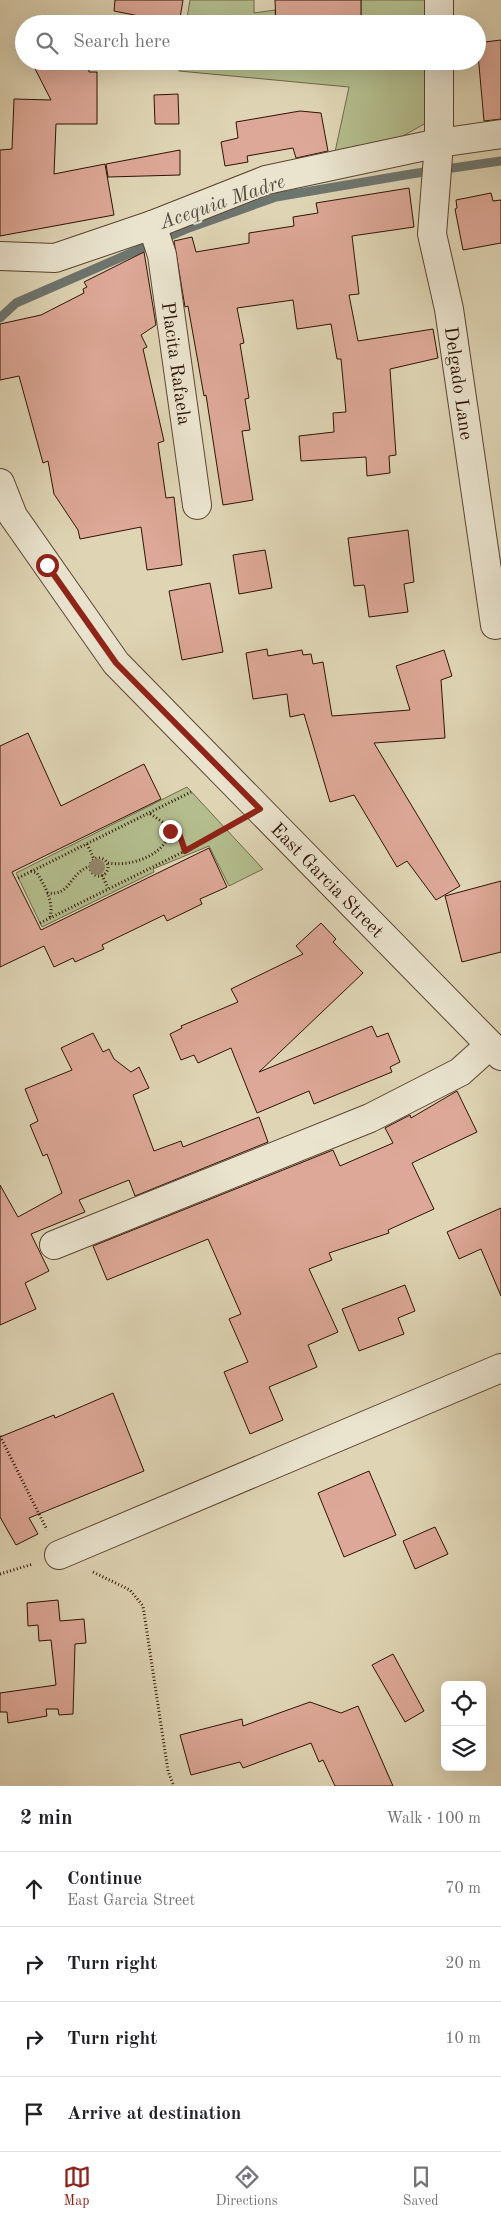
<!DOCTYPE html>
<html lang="en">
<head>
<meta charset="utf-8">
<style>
  body { margin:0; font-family:"Old Standard TT",serif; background:#f6f6f6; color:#202124 }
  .controls { position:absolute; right:15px; bottom:15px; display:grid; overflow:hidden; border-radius:8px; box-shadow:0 5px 20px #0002 }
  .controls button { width:45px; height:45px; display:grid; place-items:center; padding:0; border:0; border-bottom:1px solid #e0e0e0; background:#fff; color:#202124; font:25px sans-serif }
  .stop { position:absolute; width:15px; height:15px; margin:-11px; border:4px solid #8f2418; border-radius:50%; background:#fff }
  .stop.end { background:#8f2418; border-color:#fff; box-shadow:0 1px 5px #0008 }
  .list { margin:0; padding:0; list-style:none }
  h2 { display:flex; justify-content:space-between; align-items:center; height:65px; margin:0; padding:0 20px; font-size:21px }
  h2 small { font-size:16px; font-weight:400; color:#757577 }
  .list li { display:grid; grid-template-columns:32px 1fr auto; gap:15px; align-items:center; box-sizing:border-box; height:75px; padding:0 20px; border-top:1px solid #e0e0e0 }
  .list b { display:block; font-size:19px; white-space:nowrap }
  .list p { margin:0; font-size:16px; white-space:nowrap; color:#757577 }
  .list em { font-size:16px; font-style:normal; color:#757577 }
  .icon { flex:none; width:28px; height:28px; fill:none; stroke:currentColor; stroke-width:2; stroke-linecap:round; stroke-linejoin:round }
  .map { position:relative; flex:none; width:501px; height:1786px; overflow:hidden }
  .search { position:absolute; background:#fff; box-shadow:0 5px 20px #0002; left:15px; right:15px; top:15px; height:55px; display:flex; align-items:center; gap:12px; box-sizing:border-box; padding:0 18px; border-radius:28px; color:#757577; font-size:19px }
  .sheet { height:365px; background:#fff }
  nav { display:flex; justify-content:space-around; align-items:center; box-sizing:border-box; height:70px; border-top:1px solid #e0e0e0; background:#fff; font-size:14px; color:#757577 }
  nav a { display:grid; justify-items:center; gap:2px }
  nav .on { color:#8f2418 }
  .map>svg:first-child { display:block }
</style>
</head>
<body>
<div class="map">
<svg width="501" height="1786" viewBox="0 0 501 1786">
  <rect width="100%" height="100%" fill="#dfd5b5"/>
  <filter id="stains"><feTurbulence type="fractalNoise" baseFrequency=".004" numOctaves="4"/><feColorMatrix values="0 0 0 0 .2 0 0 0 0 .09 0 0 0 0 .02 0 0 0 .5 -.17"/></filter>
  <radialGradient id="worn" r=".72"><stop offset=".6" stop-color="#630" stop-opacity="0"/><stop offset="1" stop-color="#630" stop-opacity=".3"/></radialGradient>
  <path fill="#b3bd8d" stroke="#716849" d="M190,0h64v13l21,-3 1,14h-90z
    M361,0h64v24h-64z
    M180,61h245l1,62 -25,14 -66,15 14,-65 -170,-16z
    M187,787l76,82 -34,17 -20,-40 -56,23 1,3 -112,55 -26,-54z"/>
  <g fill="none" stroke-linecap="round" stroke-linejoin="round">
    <path stroke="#6d756f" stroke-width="9" d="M0,318l16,-15 170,-74 90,-32 135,-23 90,-13"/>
  </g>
  <path fill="#dda897" stroke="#2f1305" d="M115,0h68l-4,24 -65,-13z
    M275,0h86v24h-85z
    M501,40v79l-17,2 -7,-78z
    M31,61h58v11h8v52h-41l-2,50 51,-10 9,51 -114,21v-86l12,-1 2,-50 37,1z
    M178,94l1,30h-24l-1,-29z
    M300,111l21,2 7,38 -32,7 -3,-10 -46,8 1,6 -23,4 -4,-24 17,-4 -2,-16z
    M180,150v25l-72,2 -2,-13z
    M409,188l5,39 -62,9 7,58 -10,1 9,46 75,-12 5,29 -48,11 6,86 -7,1 1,17 -23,3 -1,-19 -65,4 -2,-25 35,-4 -1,-19 13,-1 -5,-53h-4l-6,-35 -34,5 -4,-29 -56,8 7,35 -4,1 9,54 -4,1 5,31 -8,1 11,69 -30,5 -17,-110 -2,1 -16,-90 -3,1 -11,-66 18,-4 4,15 53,-9v-10l45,-7 -1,-9 25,-4 -2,-10z
    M491,193l2,8 8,-1v43l-38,7 -8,-41 2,-1 -1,-8z
    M144,252l12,73 -15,10 6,12 -4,2 21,92 -6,2 8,55 8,-1 8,68 -35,5 -6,-43 -61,12 -2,-9 -24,-36 -6,-33 -5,2 -24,-87 -19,4v-56l41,-9 43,-22 -1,-4 4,-2 -3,-5z
    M408,530l6,52 -10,2 4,28 -39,5 -4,-29 -1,-3 -10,1 -6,-48z
    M265,550l7,38 -33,6 -6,-39z
    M210,583l13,69 -41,8 -13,-69z
    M267,649l1,7 34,-6 1,5 8,-1 2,10 10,-2 9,54 78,-6 -14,-44 48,-16 8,26 -11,4 4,58 -71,5 86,143 -24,14 -29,-39 -10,6 -43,-72 -24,7 -26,-88 -14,3 -3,-23 -34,5 -7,-46z
    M28,733l33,73 83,-42 17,35 -149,73 29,58 168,-82 18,39 -27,12 2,5 -35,17 -3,-6 -62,30 2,4 -29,13 -2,-4 -19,9 -10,-21 -44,21v-221z
    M501,881v71l-39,10 -17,-66z
    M321,923l15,16 -3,3 30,31 -104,99 113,-46 5,11 11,-4 12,29 -10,5 2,5 -78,32 -5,-13 -52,22 -26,-65 -33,15 -4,-8 -13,5 -11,-26 12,-6 -1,-2 57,-24 -7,-13 72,-35 -7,-8z
    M93,1033l10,19 6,-3 5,10 17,13 8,-5 10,21 -16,7 21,56 27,-10 2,6 76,-30 9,25 -133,54 -6,-16 -50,20 6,12 -54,22 18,37 -24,12 11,26 -36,16v-140l18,32 44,-24 -15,-39 -4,2 -13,-31 8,-4 -13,-32 47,-19 -11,-22z
    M457,1091l20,41 -65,31 22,46 -46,21 1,3 -60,20 3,7 -23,9 29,63 -30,13 9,22 -48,20 14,33 -33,14 -26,-62 24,-10 -19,-43 12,-5 -33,-75 -101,41 -14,-34 240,-96 7,16 53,-23 -8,-15 25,-13 1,3z
    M501,1208v88l-20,-47 -22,10 -12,-27z
    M405,1285l10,26 -17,7 6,16 -45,17 -17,-42z
    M113,1393l31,78 -115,47 9,16 -22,11 -16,-28v-80l54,-22 1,3z
    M369,1471l27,64 -52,22 -26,-64z
    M435,1527l13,27 -33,15 -12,-28z
    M58,1600l2,21 24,-2 2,24 -11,1 -2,70 -14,1 -1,-6h-12l1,7 -39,7 -1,-11h-7v-19l56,-8 -5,-45 -12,1 -1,-16 -10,1 -1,-23z
    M393,1654l31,57 -19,11 -33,-57z
    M310,1702l31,11 17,-7 35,80h-58l-12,-26 -4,2 -8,-19 -68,25 -3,-6 -49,13 -11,-40 62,-16 1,7z"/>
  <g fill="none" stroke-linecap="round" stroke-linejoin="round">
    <g stroke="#5b4431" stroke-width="30">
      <g id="minor">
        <path d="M439,0v24"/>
        <path id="s1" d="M439,61v82l-7,91 17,75 46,316"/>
        <path id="s2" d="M152,225l10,30 35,250"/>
        <path d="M0,256l55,2 97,-33 114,-45 173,-37 62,-9"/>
        <path id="s3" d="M0,483l13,33 103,147 385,393"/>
        <path d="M54,1245l316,-127 90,-46 30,-27"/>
        <path d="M59,1555l442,-187"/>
      </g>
    </g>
    <path stroke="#2f1305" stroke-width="3" stroke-dasharray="1 2.5" stroke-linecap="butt" d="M170,831l9,2 6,18
      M87,844l7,15
      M90 867a9 9 0 1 1 18 0a9 9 0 1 1-18 0Z
      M108,863c22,4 57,-7 62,-32l-6,-8 -15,-10
      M31,871l6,2c8,13 17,29 13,44
      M102,875l6,13
      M18,878l173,-86
      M47,893c25,3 20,-18 43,-27
      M40,923l145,-72 48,-27
      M0,1436l47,94
      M93,1572l37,18 13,16 25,165 6,15
      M0,1574l33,-10"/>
    <use href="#minor" stroke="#eae4cf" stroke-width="28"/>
  </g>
  <circle fill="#94866b" cx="97" cy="867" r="8"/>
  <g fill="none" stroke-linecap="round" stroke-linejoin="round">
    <path stroke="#8f2418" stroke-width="6" d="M47,565l69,98 144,146 -75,42 -6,-18 -9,-2"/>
  </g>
  <g text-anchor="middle" stroke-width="4" stroke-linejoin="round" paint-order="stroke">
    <g font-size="19" fill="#2f1305" stroke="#eae4cf">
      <text dy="7" stroke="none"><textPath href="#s2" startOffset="141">Placita Rafaela</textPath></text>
      <text dy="7" stroke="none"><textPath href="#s1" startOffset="325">Delgado Lane</textPath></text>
      <text dy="7" stroke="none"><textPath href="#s3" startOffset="518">East Garcia Street</textPath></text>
    </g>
    <g font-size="20" font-style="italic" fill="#534c43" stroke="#eae4cf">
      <text transform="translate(222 201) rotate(-19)" y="7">Acequia Madre</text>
    </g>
  </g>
  <rect width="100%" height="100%" filter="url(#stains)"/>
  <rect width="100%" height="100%" fill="url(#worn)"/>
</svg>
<div class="controls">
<button><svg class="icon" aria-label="locate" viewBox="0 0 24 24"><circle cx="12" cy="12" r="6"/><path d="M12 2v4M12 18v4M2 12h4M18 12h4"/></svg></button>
<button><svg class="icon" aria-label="layers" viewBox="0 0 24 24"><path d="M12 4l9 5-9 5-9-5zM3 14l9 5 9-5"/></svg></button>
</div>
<div class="stop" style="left:47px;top:565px"></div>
<div class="stop end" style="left:170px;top:831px"></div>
<div class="search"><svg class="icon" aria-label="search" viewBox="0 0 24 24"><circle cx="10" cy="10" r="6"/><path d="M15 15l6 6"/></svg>Search here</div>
</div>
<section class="sheet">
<h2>2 min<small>Walk · 100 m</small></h2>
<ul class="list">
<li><svg class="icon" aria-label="ahead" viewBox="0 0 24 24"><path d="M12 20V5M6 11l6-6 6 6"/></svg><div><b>Continue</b><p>East Garcia Street</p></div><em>70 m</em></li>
<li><svg class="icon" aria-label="right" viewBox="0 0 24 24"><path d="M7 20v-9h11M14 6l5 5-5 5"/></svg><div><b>Turn right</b></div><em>20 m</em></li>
<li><svg class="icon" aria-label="right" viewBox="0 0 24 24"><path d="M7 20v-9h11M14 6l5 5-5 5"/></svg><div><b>Turn right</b></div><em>10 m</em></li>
<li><svg class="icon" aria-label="arrive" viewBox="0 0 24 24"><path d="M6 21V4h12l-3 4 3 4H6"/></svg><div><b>Arrive at destination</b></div></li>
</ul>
</section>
<nav>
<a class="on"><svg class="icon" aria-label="map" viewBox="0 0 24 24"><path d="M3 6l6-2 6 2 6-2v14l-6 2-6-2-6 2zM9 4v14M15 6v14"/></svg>Map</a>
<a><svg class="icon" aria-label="directions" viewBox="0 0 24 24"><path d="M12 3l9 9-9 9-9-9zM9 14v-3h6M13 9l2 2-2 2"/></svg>Directions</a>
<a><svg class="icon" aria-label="saved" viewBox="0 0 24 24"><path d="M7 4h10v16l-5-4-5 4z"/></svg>Saved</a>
</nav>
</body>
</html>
